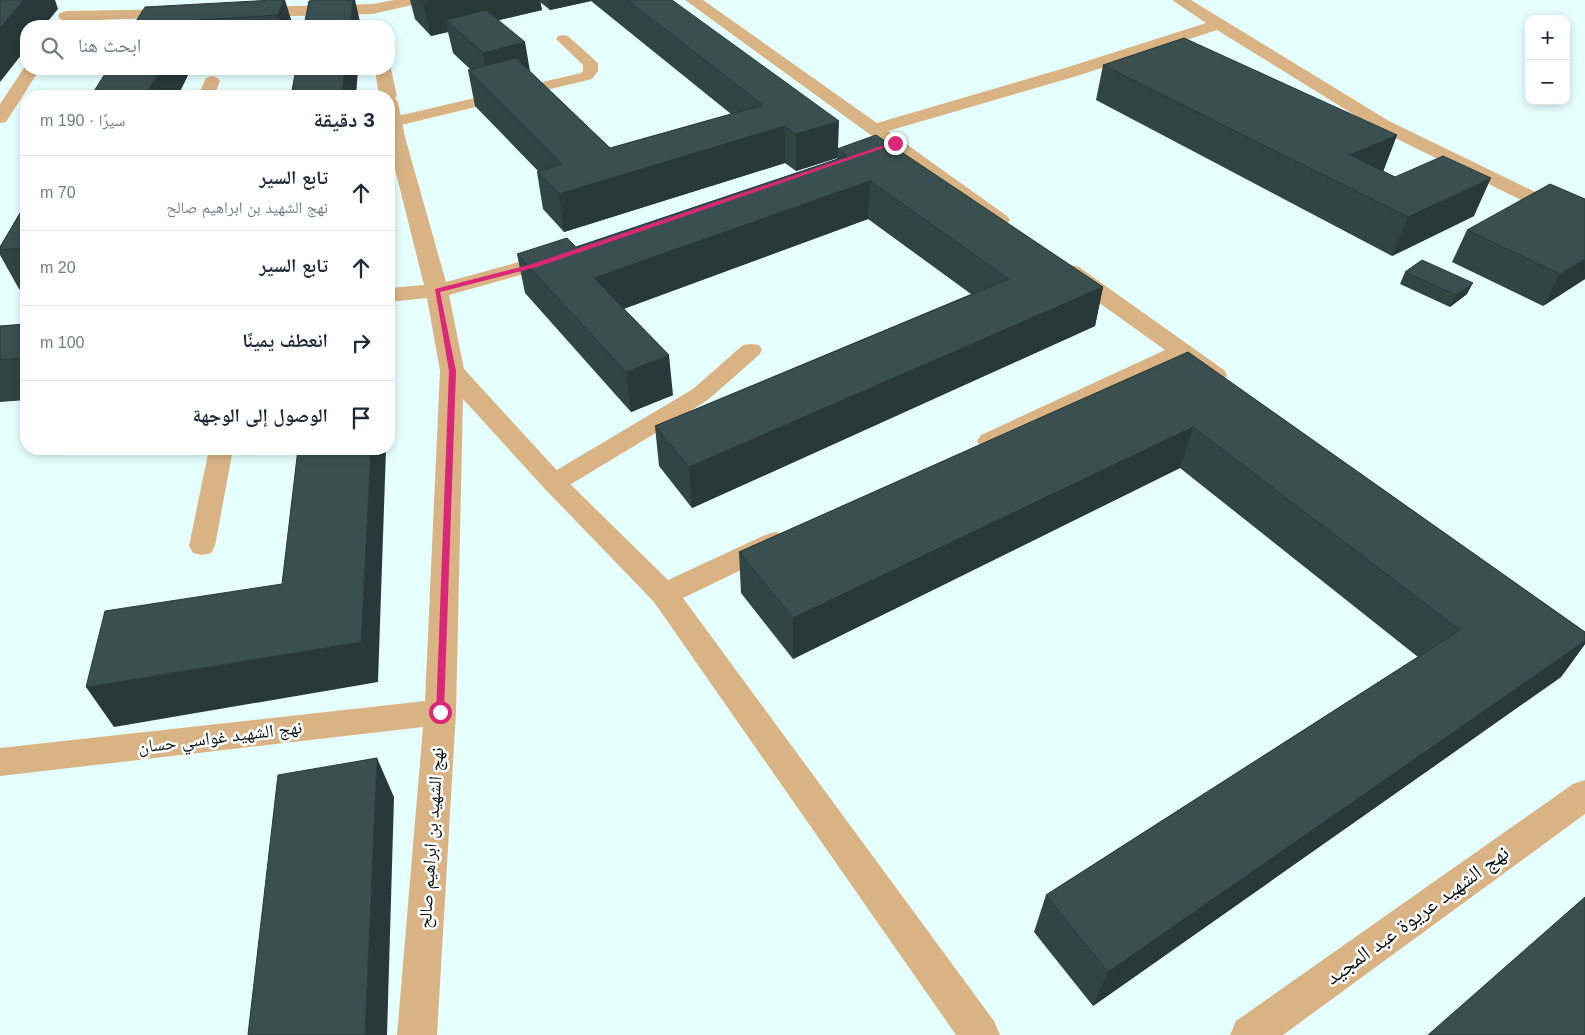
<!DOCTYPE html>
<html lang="ar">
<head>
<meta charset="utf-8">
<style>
  body { margin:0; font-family:Helvetica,"Noto Naskh Arabic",sans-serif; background:#f2f2f3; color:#1f2937; direction:rtl }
  .controls { position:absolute; right:15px; top:15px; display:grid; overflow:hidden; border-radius:10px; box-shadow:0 2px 8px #0003 }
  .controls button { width:45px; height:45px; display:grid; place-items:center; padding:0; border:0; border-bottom:1px solid #e0e1e3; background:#fff; color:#1f2937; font:25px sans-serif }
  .stop { position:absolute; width:15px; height:15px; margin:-11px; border:4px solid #db2777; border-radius:50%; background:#fff }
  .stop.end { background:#db2777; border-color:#fff; box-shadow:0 1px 5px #0008 }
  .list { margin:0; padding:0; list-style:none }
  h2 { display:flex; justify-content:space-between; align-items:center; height:65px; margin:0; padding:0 20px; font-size:21px }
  h2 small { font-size:16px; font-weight:400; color:#747a83 }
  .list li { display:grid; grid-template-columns:32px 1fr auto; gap:15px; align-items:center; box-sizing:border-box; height:75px; padding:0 20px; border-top:1px solid #e0e1e3 }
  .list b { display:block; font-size:19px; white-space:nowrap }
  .list p { margin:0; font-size:16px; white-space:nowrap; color:#747a83 }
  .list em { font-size:16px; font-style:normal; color:#747a83 }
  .icon { flex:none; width:28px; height:28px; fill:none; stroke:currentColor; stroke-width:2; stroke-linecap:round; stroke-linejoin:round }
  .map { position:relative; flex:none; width:1585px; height:1035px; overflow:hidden; direction:ltr }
  .search { position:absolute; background:#fff; box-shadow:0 2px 8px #0003; left:20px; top:20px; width:375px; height:55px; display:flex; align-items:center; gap:12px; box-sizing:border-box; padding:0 18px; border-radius:20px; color:#747a83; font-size:19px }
  .panel { position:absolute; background:#fff; box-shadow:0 2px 8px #0003; left:20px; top:90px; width:375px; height:365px; border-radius:20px; direction:rtl }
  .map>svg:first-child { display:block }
</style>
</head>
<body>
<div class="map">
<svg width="1585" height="1035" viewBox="0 0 1585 1035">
  <rect width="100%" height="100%" fill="#e5fffe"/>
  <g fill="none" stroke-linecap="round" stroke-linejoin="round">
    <path fill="#d9b384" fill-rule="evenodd" d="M563,35l5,1 30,27v8l-6,8 -199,48 -4,-1v-8l192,-45 2,-2v-6l-27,-26 2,-3z
      M212,76l6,2 2,3 -6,15h-16l8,-18z
      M751,344l8,1 3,5 -3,5 -50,44 -45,29 -101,61 -9,2 -9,-2 -3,-6 3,-6 148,-88 50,-44z
      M209,449h24l-18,97 -4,7 -9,2 -9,-2 -4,-7z"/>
    <path fill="#d9b384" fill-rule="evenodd" d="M394,0h30l-3,3 -48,11 -121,3 -6,-2 -2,-3 2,-3 6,-2 121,-3z
      M685,0h18l174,123 188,-55 141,-45 -34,-23h19l198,121 196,95v14l-7,-2 -201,-99 -160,-99 -140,46 -189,55 119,85 3,4 -3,4 -7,2 -7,-2z
      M177,9l6,2 2,3 -2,3 -117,4 -6,-2 -2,-3 2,-3 6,-2z
      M26,65v4h14l-34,53 -6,1v-19z
      M389,65l2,4 6,27 -2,2 3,4 7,35 41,145 109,-30 8,1 3,5 -3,5 -114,32 15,74 99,108 105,103 97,-45 10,-3 10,3 4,7 -4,7 -102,49 311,423 6,14h-44l-302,-433 -109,-113 -82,-90 -7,313 -19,323h-40l26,-308 -423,49v-28l425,-47 15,-330 -13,-73 -38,4v-14l35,-3 -35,-140v-49h-10l-4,-27h14z
      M1071,265l8,2 145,103 3,5 -3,5c-18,5 -30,-9 -44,-19l-181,86 -9,2 -9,-2 -4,-6 4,-6 184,-85 -102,-73 -3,-5 3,-5z
      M1585,780v34l-302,221h-53l6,-14 337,-237z"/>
  </g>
  <path fill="#324545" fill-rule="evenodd" d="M274,0l19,26h-160z
    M410,0h262l166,148 265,139 -8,39 -403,182 -33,-42 -4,-40 316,-132 -103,-75 -245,90 50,86 -42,17 -106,-119 -8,-39 59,-7 261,-88v-1l-41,13 -11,-8 -221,69 -21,-23 -6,-37 1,-1 -63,-65 -7,-36h3l-18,-17 -5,-21 -17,4 -16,-17zM591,1l140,113 -121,34 -80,-76 -31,-52 43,-10 -2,-8 10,8z
    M1103,65l294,70 -14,36 91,45 -82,40 -296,-156z
    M26,203v86h-7l-19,-34v-8z
    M1467,230l118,49 -42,27 -91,-44z
    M1405,272l62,22 -17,13 -50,-23z
    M26,324v76l-26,2v-76z
    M1188,352l397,280v12l-24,33 -468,329 -59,-74 12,-37 372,-238 -238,-189 -387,191 -52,-66 -2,-41z"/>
  <path fill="#293838" d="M0,0h55l3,9 -14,17h-18v23l-26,33z
    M284,0h1l8,26h-11l-4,-11z
    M353,0h2l6,26h-11z
    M433,0h107l2,10 -85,20 -11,-10 2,12 -17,4 -8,-34z
    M549,0h41l1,1 -41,9z
    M185,21l2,5h-5z
    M525,42l6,35 -41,11 -7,-35z
    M160,69h31l-13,27h-33z
    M345,69h13l-2,27h-42z
    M839,121l-1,28h-1v9l-41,13v-37z
    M785,126v37l-221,69 -5,-38z
    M1397,135l-14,37 -33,-17z
    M1491,178l-17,38 -82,40 16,-39z
    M870,181l-2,38 -269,99 -5,-40z
    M1585,259v20l-42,27 17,-32z
    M1473,283l-6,11 -17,13 6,-12z
    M1103,287l-8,39 -403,182 -3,-41z
    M389,327l2,6 -2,36z
    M669,355l4,40 -42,17 -5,-40z
    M1193,427l-13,41 -387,191v-41z
    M371,449h15l-8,233 -264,45 -28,-40 275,-45z
    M1585,641v3l-24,33 -468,329 15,-34z
    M377,758l17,39 -7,238h-22z"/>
  <path fill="#3a5050" stroke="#293838" d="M0,0h24l-24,28z
    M274,0h10l-6,15 -93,6 -3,5h-49l12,-19z
    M316,0h37l-3,26h-46l5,-25z
    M421,0h12l-10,2z
    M627,0h45l167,121 -43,13 -11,-8 -226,68 -22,-22 25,-8 -94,-94 48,-12 94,90 153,-43z
    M486,10l39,32 -42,11 -37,-33z
    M1184,38l213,97 -47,20 45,22 48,-21 48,22 -83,39 -305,-152z
    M108,69h52l-15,27h-54z
    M296,69h49l-3,25 -28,2h-23z
    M876,135l227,152 -414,180 -34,-41 354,-147 -139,-98 -276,97 75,77 -43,17 -109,-118 50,-16 9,9 271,-91 -10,-7z
    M1550,184l35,15v60l-25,15 -93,-44z
    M26,203v45l-26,2v-3z
    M1422,260l51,23 -17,12 -51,-23z
    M26,324v34l-26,2v-34z
    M1188,352l397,280v9l-477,331 -62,-77 414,-265 -267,-203 -400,191 -54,-66z
    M298,449h73l-10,193 -275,45 19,-76 177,-27z
    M377,758l-12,277h-117l30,-260z
    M1585,897v138h-157z"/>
  <path fill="#db2777" d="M893,142l5,1 -361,124 -97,25 16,79 -12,341 -1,3h-7l13,-344 -14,-82 97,-25z"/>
  <g text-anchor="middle" stroke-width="5" stroke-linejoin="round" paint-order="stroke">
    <g font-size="18" fill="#081110" stroke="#fff">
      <text transform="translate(220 737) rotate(-7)" y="6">نهج الشهيد غواسي حسان</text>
      <text transform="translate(431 838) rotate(-86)" y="6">نهج الشهيد بن ابراهيم صالح</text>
    </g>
    <g font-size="21" fill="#081110" stroke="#fff">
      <text transform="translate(1417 915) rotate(-36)" y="7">نهج الشهيد عريوة عبد المجيد</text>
    </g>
  </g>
</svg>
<div class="controls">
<button>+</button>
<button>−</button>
</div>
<div class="stop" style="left:440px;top:712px"></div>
<div class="stop end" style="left:895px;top:143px"></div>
<div class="search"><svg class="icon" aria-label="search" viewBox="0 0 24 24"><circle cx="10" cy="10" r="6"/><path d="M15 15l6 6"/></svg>ابحث هنا</div>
<section class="panel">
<h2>3 دقيقة<small>سيرًا · 190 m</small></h2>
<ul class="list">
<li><svg class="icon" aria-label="ahead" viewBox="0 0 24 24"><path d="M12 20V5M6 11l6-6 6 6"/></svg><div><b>تابع السير</b><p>نهج الشهيد بن ابراهيم صالح</p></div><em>70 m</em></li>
<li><svg class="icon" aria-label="ahead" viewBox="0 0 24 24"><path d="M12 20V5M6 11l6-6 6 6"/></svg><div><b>تابع السير</b></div><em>20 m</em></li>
<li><svg class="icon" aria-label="right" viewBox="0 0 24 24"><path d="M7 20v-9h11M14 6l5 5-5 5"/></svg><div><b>انعطف يمينًا</b></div><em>100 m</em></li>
<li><svg class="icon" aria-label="arrive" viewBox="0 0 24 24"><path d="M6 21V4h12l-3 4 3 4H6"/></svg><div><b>الوصول إلى الوجهة</b></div></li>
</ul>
</section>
</div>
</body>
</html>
